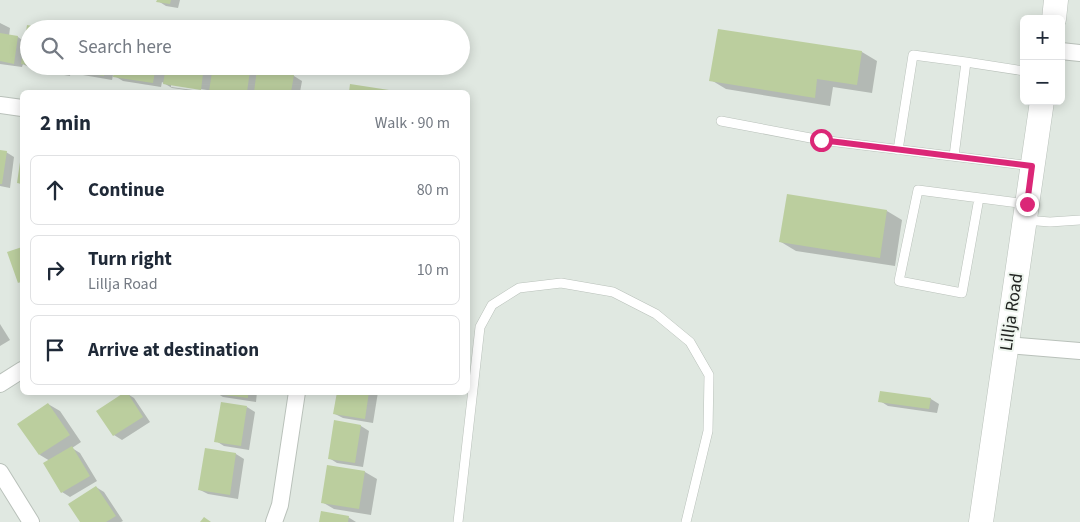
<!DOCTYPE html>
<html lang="en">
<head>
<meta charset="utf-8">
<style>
  body { margin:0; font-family:"Source Sans 3",sans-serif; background:#f2f2f3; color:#1f2937 }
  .controls { position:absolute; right:15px; top:15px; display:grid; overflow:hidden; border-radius:8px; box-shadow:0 2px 12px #0003 }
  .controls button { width:45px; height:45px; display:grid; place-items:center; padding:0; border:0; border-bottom:1px solid #e0e1e3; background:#fff; color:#1f2937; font:25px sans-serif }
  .stop { position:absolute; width:15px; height:15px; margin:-11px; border:4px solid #db2777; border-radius:50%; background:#fff }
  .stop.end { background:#db2777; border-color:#fff; box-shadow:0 1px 5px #0008 }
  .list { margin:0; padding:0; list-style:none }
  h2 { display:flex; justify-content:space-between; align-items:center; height:65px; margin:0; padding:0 20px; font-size:21px }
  h2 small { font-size:16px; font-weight:400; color:#747a83 }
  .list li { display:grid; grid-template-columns:32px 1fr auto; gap:15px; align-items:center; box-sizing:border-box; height:70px; margin:0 10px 10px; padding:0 10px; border:1px solid #e0e1e3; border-radius:8px }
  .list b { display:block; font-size:19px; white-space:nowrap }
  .list p { margin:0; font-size:16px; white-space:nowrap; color:#747a83 }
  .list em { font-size:16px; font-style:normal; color:#747a83 }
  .icon { flex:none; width:28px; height:28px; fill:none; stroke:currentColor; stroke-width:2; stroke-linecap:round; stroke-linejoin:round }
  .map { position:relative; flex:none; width:1080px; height:522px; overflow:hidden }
  .search { position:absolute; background:#fff; box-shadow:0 2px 12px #0003; left:20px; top:20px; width:450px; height:55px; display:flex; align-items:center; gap:12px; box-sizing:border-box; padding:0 18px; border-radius:28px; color:#747a83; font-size:19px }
  .panel { position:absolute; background:#fff; box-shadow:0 2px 12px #0003; left:20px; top:90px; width:450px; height:305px; border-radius:8px }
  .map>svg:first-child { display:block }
</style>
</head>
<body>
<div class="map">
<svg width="1080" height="522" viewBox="0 0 1080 522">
  <rect width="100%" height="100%" fill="#e0e8e1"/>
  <path fill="#0003" fill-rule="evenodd" d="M158,0h22l-2,8 -12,-2 -8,-5z
    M0,23l10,5 -1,8 9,1 7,5 4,-13v37h179l5,3 37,3 8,4h36l8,5 -2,11h-87l-4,-2v2h-8l-29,-4 -10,-6 -1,5 -38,-6 -10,-6 -1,5 -35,-6 -6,-3 -1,5 -36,-6 -11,-6 -1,3 -22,-3zM171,84l36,6v2l-36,-5z
    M862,52l15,9 -5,32 -39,-6 -3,19 -104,-17 -15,-9z
    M351,85l37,6 3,1h-41z
    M0,151l6,1 8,5 -4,31 -10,-2z
    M22,157v28l-4,-3z
    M887,211l15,9 -7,46 -99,-15 -15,-9z
    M22,249v35l-3,-2 -10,-29z
    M0,324l10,16 -10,6z
    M215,392h42l-1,10 -33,-5z
    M338,392h40l-5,31 -30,-5 -8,-4z
    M126,393l8,5 16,24 -28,18 -8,-5z
    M931,399l8,5 -2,9 -49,-7 -8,-5z
    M48,404l12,7 21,31 -9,6 8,5 17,28 -27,16 -8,-5 -12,-31 -10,-6z
    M247,407l8,5 -6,38 -25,-4 -8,-5z
    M335,422l26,4 8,5 -6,36 -26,-4 -8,-5z
    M206,449l30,5 8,5 -6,40 -30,-5 -8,-4z
    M328,467l37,5 12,7 -6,36 -37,-6 -12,-7z
    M96,487l8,5 19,29 -2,1h-40z
    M348,517l8,5h-36z"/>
  <path fill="#bbce9e" d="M157,0h14l-1,4 -14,-2z
    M27,25l17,3v1h-15v36l-8,-1z
    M718,29l144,22 -5,34 -40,-6 -2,19 -106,-17z
    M0,33l18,3 -4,28 -14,-3z
    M41,66h18l-1,4 -17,-3z
    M68,66h38l-2,10 -37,-6z
    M115,66h41l-3,17 -40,-6z
    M166,66h38l-3,24 -38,-6z
    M213,66h9l28,5 -3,21h-30l-8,-1z
    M257,69l37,6 -3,17h-37z
    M350,84l39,6 -1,2h-39z
    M0,150l7,1 -5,33h-2z
    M21,155l1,1v28l-5,-1z
    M787,194l100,16 -7,48 -101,-16z
    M22,247v34l-4,2 -11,-31z
    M880,391l51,7 -2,11 -51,-7z
    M125,392h2l16,25 -30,19 -17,-25z
    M216,392h32v6l-32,-4z
    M337,392h32l-4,27 -32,-5z
    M221,402l26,4 -6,40 -27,-4z
    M48,403l22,32 -31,20 -22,-31z
    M334,420l27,5 -6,38 -27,-4z
    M72,446l18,30 -29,17 -18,-30z
    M205,448l31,5 -6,42 -32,-5z
    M327,465l38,6 -6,38 -38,-6z
    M96,486l20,30 -10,6h-26l-12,-18z
    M321,511l28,5 -1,6h-29z
    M204,517l7,5h-11z"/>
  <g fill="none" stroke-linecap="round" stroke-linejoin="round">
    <g stroke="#b9c1ba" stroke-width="10">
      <path id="lane" d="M721,121l100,19 211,26
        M898,150l15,-95 53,7
        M954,156l12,-94 58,9
        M979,198l-17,95 -63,-12 19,-91 109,14
        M1025,220l25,2 30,-2
        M458,522l22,-195 12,-22 27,-17 42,-5 52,9 43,22 34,28 19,33 -1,56 -22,91"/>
    </g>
    <g stroke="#b9c1ba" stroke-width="18">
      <path id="street" d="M1061,51l19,2
        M0,105l22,3
        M1007,345l73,6
        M0,384l22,-14
        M0,472l31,50
        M274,522l6,-17 17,-113"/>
    </g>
    <g stroke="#b9c1ba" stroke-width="25">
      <path id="secondary" d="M1054,19l2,-19
        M981,522l61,-421"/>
    </g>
    <use href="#lane" stroke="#fff" stroke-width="9"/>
    <use href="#street" stroke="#fff" stroke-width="16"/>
    <use href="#secondary" stroke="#fff" stroke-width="24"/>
  </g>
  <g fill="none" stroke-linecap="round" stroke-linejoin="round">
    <path stroke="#db2777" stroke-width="6" d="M821,140l211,26 -5,38"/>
  </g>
  <g text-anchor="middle" stroke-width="4" stroke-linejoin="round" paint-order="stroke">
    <g font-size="18" fill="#202320" stroke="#eef5ee">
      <text transform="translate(1011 312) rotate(-82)" y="6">Lillja Road</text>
    </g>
  </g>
</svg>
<div class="controls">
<button>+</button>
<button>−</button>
</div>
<div class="stop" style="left:821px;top:140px"></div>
<div class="stop end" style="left:1027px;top:204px"></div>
<div class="search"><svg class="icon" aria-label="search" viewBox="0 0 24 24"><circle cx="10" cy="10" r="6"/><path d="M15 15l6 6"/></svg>Search here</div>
<section class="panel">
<h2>2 min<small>Walk · 90 m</small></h2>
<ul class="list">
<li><svg class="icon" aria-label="ahead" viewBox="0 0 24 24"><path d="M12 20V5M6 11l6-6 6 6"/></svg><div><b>Continue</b></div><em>80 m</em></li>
<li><svg class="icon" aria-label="right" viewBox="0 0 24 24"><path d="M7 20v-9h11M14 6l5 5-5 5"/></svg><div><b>Turn right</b><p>Lillja Road</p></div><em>10 m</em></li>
<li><svg class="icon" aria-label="arrive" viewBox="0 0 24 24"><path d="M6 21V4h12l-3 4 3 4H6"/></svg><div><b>Arrive at destination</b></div></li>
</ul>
</section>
</div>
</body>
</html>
